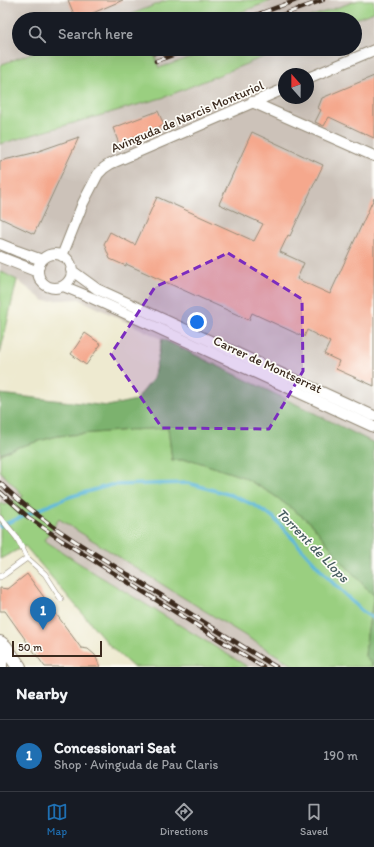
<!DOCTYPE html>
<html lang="en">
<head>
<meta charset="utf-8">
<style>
  body { margin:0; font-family:Itim,sans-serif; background:#20242c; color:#f1f3f6 }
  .compass { position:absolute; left:278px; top:68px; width:36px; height:36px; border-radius:50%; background:#171b24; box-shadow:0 4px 16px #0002; rotate:339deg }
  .scale { position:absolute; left:12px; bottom:10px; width:90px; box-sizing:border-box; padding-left:4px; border:2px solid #3b2a1e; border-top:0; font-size:11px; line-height:14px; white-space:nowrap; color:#3b2a1e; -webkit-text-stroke:3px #fdfcf7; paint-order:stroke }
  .you { position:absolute; left:197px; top:322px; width:14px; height:14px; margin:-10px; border:3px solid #fff; border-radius:50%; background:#1a73e8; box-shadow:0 0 0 6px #1a73e833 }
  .badge { display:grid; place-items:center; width:26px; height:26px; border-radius:50%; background:#1f6fb2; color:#fff; font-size:13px; font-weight:700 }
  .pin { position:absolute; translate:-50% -33px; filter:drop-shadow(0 1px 2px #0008) }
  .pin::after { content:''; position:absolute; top:21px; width:14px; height:12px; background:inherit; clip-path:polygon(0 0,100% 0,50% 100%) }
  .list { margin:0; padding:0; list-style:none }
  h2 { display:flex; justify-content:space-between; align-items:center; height:52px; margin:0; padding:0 16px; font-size:17px }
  h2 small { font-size:13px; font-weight:400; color:#9ea1a6 }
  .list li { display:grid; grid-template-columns:26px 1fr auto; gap:12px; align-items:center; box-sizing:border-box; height:72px; padding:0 16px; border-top:1px solid #363941 }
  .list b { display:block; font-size:15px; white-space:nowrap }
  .list p { margin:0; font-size:13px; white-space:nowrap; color:#9ea1a6 }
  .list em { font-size:13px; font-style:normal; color:#9ea1a6 }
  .icon { flex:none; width:22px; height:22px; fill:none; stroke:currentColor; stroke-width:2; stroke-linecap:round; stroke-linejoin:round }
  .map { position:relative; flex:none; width:374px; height:667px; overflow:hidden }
  .search { position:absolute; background:#171b24; box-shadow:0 4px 16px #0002; left:12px; right:12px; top:12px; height:44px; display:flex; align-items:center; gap:10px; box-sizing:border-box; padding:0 14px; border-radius:22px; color:#9ea1a6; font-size:15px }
  .sheet { height:124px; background:#171b24 }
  nav { display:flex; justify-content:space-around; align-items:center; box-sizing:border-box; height:56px; border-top:1px solid #363941; background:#171b24; font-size:11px; color:#9ea1a6 }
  nav a { display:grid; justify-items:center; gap:2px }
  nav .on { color:#1f6fb2 }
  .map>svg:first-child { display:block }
</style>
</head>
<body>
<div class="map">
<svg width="374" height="667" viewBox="0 0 374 667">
  <rect width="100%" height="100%" fill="#fdfcf7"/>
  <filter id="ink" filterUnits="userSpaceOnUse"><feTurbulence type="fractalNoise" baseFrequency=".025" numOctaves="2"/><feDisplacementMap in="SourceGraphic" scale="8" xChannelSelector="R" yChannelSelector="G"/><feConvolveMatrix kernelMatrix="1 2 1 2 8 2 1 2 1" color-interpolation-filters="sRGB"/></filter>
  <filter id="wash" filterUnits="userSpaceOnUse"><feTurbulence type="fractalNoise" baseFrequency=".012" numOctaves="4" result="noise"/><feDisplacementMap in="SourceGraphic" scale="16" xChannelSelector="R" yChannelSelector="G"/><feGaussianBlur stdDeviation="0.9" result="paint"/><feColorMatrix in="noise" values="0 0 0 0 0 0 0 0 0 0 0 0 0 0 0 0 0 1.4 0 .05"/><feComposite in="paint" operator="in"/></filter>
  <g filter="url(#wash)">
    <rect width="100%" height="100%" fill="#eeead0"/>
    <path fill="#ccc2b9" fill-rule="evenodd" d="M0,0h168l-49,19h-100v30h23l-42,16z
      M273,0h86l-55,19h-81z
      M374,12v431l-66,-33 -229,-111 -35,2 -27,-21 -17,-9v-127l165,-47 118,-48h72v-30zM284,74h24v24h-24z
      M153,49h63l-57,20z
      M0,471l24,25 -21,9 -3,-3z
      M59,519l112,71 125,77h-48l-160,-98 -44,-29z"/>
    <path fill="#9acf80" stroke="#6a7c4f" d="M168,0h105l-50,19h-104z
      M359,0h15v12l-19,7h-51z
      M42,49h111l6,19 57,-19h67l-118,48 -165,47v-79z
      M0,271l17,9 -17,74z
      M168,428l4,32h20l51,17 29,17 39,29 31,39 32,34 -7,38 -2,22 9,11h-78l-125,-77 -112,-71 -15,21 44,29 160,98h-115l-22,-20 -86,-101 -25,13v-57l4,3 20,-9 -24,-25v-17l15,-6 42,-12 73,-6z"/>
    <path fill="#7bb26e" stroke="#5b6e46" d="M162,339l146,71 66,33v153l-32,-34 -31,-39 -39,-29 -29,-17 -51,-17h-20l-4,-32 -38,2 -73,6 -42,12 -15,6v-60l108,12 28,-6 17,-21z
      M374,597v70l-9,-11 2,-22z"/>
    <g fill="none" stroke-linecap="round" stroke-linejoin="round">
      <path stroke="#5db8db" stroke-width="3.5" d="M0,526l69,-29 42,-12 77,-2 43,12 23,10 19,12 58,64 31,30 12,8"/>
    </g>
    <g id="blocks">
      <path fill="#f5a88d" d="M68,0h55l-44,19h-3z
        M374,76v62l-45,-21 -5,9 -9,-4 6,-12 -3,-2 4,-10z
        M158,111l6,14 -45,19 -6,-16z
        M252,132l71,33 -33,71 -2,-1 -8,17 24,11 -7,16 33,15 44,-96v188l-38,-17 3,-8 -15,-7 6,-12 -23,-12 -3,7 -52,-24 -3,7 -123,-56v2l-16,-7 -6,-15 6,-12 25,13 22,-48 97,44 9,-17 -44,-20z
        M79,137l-45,97 -34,-16v-57l33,-8z
        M85,333l16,11 -15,21 -15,-11z
        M27,574l54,74 7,1 7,6 5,12h-55l-40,-56h-5v-23l8,1z"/>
    </g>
  </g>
  <g filter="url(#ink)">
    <use href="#blocks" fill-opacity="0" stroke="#948a77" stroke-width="1"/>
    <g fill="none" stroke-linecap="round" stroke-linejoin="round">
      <g stroke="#948a77" stroke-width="6">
        <path id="service" d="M0,517l17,21 10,20 -22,16 -5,3
          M27,558l18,16 16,25"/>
      </g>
      <g stroke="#948a77" stroke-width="12">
        <path id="minor" d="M308,78l66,-28
          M252,102l122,54
          M0,244l17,7 25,9
          M38 271a17 17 0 1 1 34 0a17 17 0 1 1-34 0Z
          M62,256l21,-53 15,-29 6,-6 6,-4 174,-75
          M0,257l38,15
          M71,270l26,19 277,127
          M63,286l29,12 282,129"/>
      </g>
      <g stroke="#948a77" stroke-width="16">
        <path id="secondary" d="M0,643l5,4 14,20
          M0,657v10"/>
      </g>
      <use href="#service" stroke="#fff" stroke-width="5"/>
      <use href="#minor" stroke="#fff" stroke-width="10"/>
      <use href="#secondary" stroke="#fff" stroke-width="14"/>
      <g stroke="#3b2a1e" stroke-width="4.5">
        <path id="rail" d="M245,19l52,-19
          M271,19l52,-19
          M154,53l10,-4
          M156,61l34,-12
          M0,483c38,37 84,64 129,92 49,31 98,62 147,92
          M0,492l28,25 33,23 202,127"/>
      </g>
      <use href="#rail" stroke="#fdfcf7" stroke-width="3" stroke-dasharray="9" stroke-linecap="butt"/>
    </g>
  </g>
  <path fill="#7b2cbf" fill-opacity="0.2" stroke="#7b2cbf" stroke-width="3" stroke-dasharray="8 5" stroke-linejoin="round" d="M228,253l74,46 1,72 -34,58 -107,-1 -51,-74 44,-67z"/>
  <g text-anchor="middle" stroke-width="3.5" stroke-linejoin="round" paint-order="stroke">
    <g font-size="13" fill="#3b2a1e" stroke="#fdfcf7">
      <text transform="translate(187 116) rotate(-23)" y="5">Avinguda de Narcis Monturiol</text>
      <text transform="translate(268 364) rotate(25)" y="5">Carrer de Montserrat</text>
    </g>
    <g font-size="14" font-style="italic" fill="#475c60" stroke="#fdfcf7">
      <text transform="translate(313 545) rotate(46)" y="5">Torrent de Llops</text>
    </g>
  </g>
</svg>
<svg class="compass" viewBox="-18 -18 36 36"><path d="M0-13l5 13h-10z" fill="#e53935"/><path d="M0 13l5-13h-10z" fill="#9ea1a6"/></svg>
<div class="scale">50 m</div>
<div class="you"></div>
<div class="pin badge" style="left:43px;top:630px">1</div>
<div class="search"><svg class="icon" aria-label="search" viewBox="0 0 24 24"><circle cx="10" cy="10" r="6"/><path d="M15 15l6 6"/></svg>Search here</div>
</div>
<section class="sheet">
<h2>Nearby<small></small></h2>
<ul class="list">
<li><span class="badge">1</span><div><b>Concessionari Seat</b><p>Shop · Avinguda de Pau Claris</p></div><em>190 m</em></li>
</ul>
</section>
<nav>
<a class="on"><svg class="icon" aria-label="map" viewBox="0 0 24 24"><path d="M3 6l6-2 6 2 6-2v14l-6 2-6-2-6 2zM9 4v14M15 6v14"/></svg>Map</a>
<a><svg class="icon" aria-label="directions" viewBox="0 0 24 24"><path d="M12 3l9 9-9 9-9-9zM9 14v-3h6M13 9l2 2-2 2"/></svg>Directions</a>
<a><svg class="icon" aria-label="saved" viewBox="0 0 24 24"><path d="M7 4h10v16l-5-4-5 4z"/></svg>Saved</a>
</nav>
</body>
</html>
